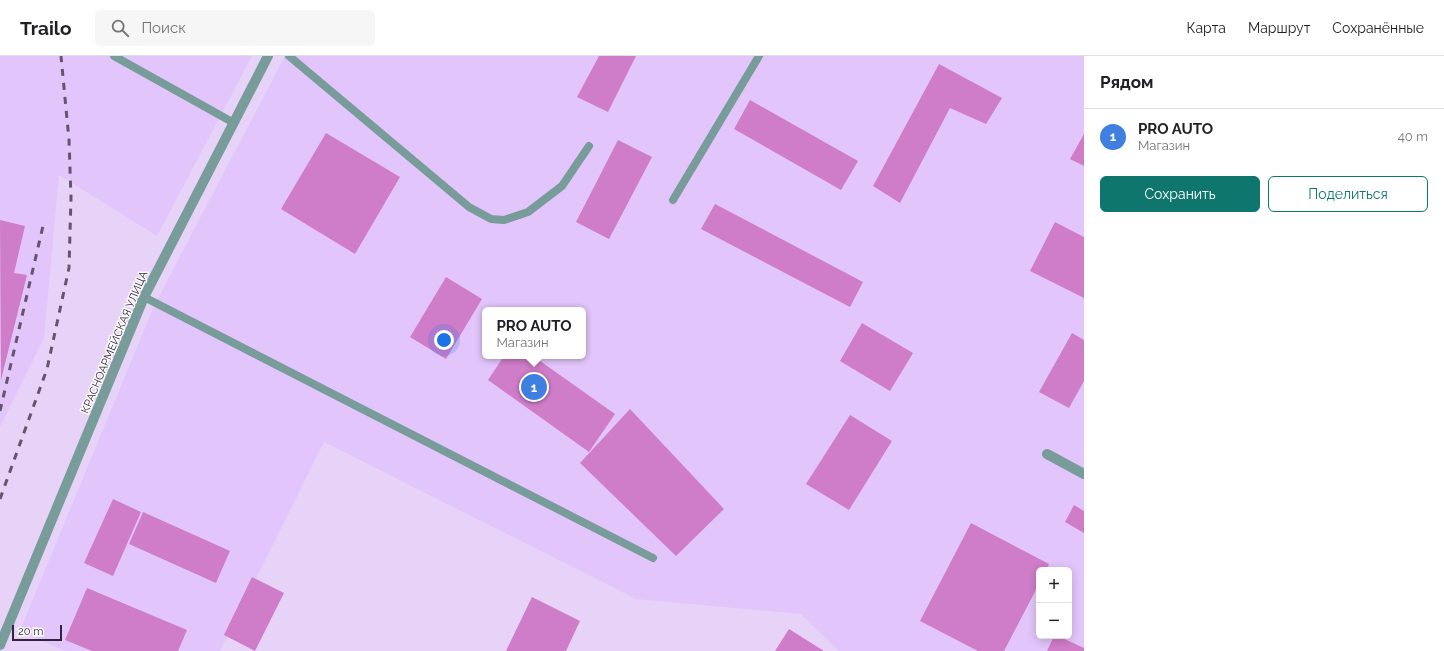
<!DOCTYPE html>
<html lang="ru">
<head>
<meta charset="utf-8">
<style>
  body { margin:0; font-family:Raleway,sans-serif; background:#f6f6f6; color:#202124 }
  .controls { position:absolute; right:12px; bottom:12px; display:grid; overflow:hidden; border-radius:6px; box-shadow:0 2px 10px #0003 }
  .controls button { width:36px; height:36px; display:grid; place-items:center; padding:0; border:0; border-bottom:1px solid #e0e0e0; background:#fff; color:#202124; font:20px sans-serif }
  .scale { position:absolute; left:12px; bottom:10px; width:50px; box-sizing:border-box; padding-left:4px; border:2px solid #32253b; border-top:0; font-size:11px; line-height:14px; white-space:nowrap; color:#32253b; -webkit-text-stroke:3px #fdfdfd; paint-order:stroke }
  .you { position:absolute; left:444px; top:284px; width:14px; height:14px; margin:-10px; border:3px solid #fff; border-radius:50%; background:#1a73e8; box-shadow:0 0 0 6px #1a73e833 }
  .badge { display:grid; place-items:center; width:26px; height:26px; border-radius:50%; background:#0f766e; color:#fff; font-size:13px; font-weight:700 }
  .pin { position:absolute; translate:-50% -50%; border:2px solid #fff; box-shadow:0 1px 4px #0006 }
  .popup { position:absolute; left:482px; top:251px; width:104px; height:52px; box-sizing:border-box; display:grid; place-content:center; border-radius:6px; background:#fff; filter:drop-shadow(0 1px 3px #0005); font-size:13px; white-space:nowrap; color:#757577 }
  .popup b { font-size:15px; color:#202124 }
  .popup::after { content:''; position:absolute; left:50%; top:100%; margin-left:-8px; border:8px solid transparent; border-top-color:#fff }
  .list { margin:0; padding:0; list-style:none }
  h2 { display:flex; justify-content:space-between; align-items:center; height:52px; margin:0; padding:0 16px; font-size:17px }
  h2 small { font-size:13px; font-weight:400; color:#757577 }
  .list li { display:grid; grid-template-columns:26px 1fr auto; gap:12px; align-items:center; box-sizing:border-box; height:56px; padding:0 16px; border-top:1px solid #e0e0e0 }
  .list b { display:block; font-size:15px; white-space:nowrap }
  .list p { margin:0; font-size:13px; white-space:nowrap; color:#757577 }
  .list em { font-size:13px; font-style:normal; color:#757577 }
  .actions { display:flex; gap:8px; padding:12px 16px }
  .actions a { flex:1; padding:9px 0; border:1px solid #0f766e; border-radius:6px; text-align:center; font-size:14px; color:#0f766e }
  .actions .main { background:#0f766e; color:#fff }
  .icon { flex:none; width:22px; height:22px; fill:none; stroke:currentColor; stroke-width:2; stroke-linecap:round; stroke-linejoin:round }
  .map { position:relative; flex:none; width:1084px; height:595px; overflow:hidden }
  header { display:flex; align-items:center; gap:24px; box-sizing:border-box; height:56px; padding:0 20px; background:#fff; border-bottom:1px solid #e0e0e0 }
  header strong { font-size:19px }
  nav { display:flex; gap:22px; margin-inline-start:auto; font-size:14px }
  .search { width:280px; height:36px; background:#f6f6f6; display:flex; align-items:center; gap:10px; box-sizing:border-box; padding:0 14px; border-radius:6px; color:#757577; font-size:15px }
  main { display:flex }
  aside { flex:1; background:#fff }
  .map>svg:first-child { display:block }
</style>
</head>
<body>
<header>
<strong>Trailo</strong>
<div class="search"><svg class="icon" aria-label="search" viewBox="0 0 24 24"><circle cx="10" cy="10" r="6"/><path d="M15 15l6 6"/></svg>Поиск</div>
<nav><a>Карта</a><a>Маршрут</a><a>Сохранённые</a></nav>
</header>
<main>
<div class="map">
<svg width="1084" height="595" viewBox="0 0 1084 595">
  <rect width="100%" height="100%" fill="#e7d3f7"/>
  <path fill="#e2c5fa" fill-rule="evenodd" d="M0,0h252l-95,180 -98,-61 -15,163 -44,89z
    M285,0h799v595h-245l-38,-37 -165,-15 -312,-157 -104,209h-155l-29,-13 -17,-5 135,-327zM485,254h98v46h-98zM1039,514h30v66h-30z"/>
  <path fill="#cf7dc9" d="M599,0h37l-28,56 -31,-15z
    M939,8l63,34 -16,26 -36,-16 -50,95 -27,-17z
    M750,44l108,61 -17,29 -107,-61z
    M326,77l74,44 -45,77 -74,-45z
    M1084,78v32l-14,-7z
    M618,84l34,17 -43,82 -33,-17z
    M715,148l148,78 -13,25 -149,-78z
    M0,164l25,6 -11,47 13,2 -26,105z
    M1055,166l29,15v61l-54,-27z
    M446,221l36,22 -36,60 -36,-22z
    M862,267l51,30 -23,38 -50,-30z
    M1072,277l12,7v41l-15,27 -30,-16z
    M504,300h29l82,58 -26,38 -101,-72z
    M630,353l94,100 -48,47 -96,-93z
    M850,359l42,26 -43,69 -43,-26z
    M113,443l28,13 -28,64 -29,-13z
    M1074,449l10,6v22l-19,-11z
    M143,456l87,39 -14,32 -87,-39z
    M971,467l78,41 -3,6h-7v14l-35,67h-26l-58,-30z
    M252,521l32,16 -29,58 -31,-16z
    M87,532l100,42 -9,21h-86l-27,-11z
    M532,541l48,24 -14,30h-60z
    M789,573l35,22h-49z
    M1054,580h4l26,12v3h-37z"/>
  <g fill="none" stroke-linecap="round" stroke-linejoin="round">
    <path stroke="#789c99" stroke-width="8" d="M114,0l120,67
      M289,0l180,151 22,12 13,1 24,-8 34,-26 27,-40
      M673,144l86,-144
      M144,241l509,261"/>
    <path stroke="#789c99" stroke-width="10" d="M1047,398l37,20
      M0,589l144,-348 124,-241"/>
    <path stroke="#64556f" stroke-width="3" stroke-dasharray="7 7" stroke-linecap="butt" d="M0,355l43,-185
      M0,443l47,-130 22,-101 2,-71 -2,-57 -8,-84"/>
  </g>
  <g text-anchor="middle" stroke-width="3" stroke-linejoin="round" paint-order="stroke">
    <g font-size="11" fill="#32253b" stroke="#fdfdfd">
      <text transform="translate(114 286) rotate(-67)" y="4">КРАСНОАРМЕЙСКАЯ УЛИЦА</text>
    </g>
  </g>
</svg>
<div class="controls">
<button>+</button>
<button>−</button>
</div>
<div class="scale">20 m</div>
<div class="you"></div>
<div class="pin badge" style="left:534px;top:331px;background:#3f7fe0">1</div>
<div class="popup"><b>PRO AUTO</b>Магазин</div>
</div>
<aside>
<h2>Рядом<small></small></h2>
<ul class="list">
<li><span class="badge" style="background:#3f7fe0">1</span><div><b>PRO AUTO</b><p>Магазин</p></div><em>40 m</em></li>
</ul>
<div class="actions"><a class="main">Сохранить</a><a>Поделиться</a></div>
</aside>
</main>
</body>
</html>
